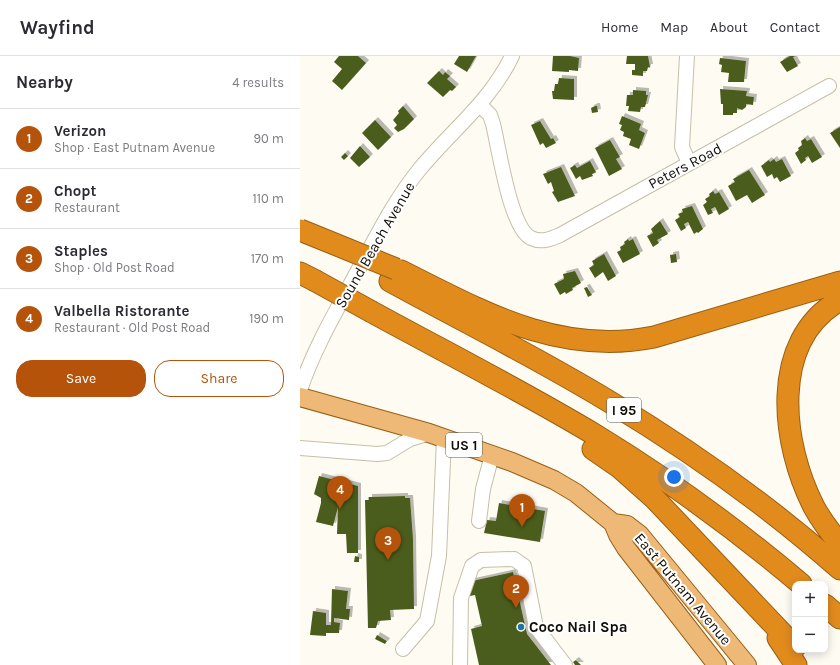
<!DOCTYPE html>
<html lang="en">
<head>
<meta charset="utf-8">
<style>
  body { margin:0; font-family:Karla,sans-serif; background:#f7f7f7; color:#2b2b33 }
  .controls { position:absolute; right:12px; bottom:12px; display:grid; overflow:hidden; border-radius:8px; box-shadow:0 2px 10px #0003 }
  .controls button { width:36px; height:36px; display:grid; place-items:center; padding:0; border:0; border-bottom:1px solid #e1e1e2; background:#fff; color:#2b2b33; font:20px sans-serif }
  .you { position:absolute; left:374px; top:421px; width:14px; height:14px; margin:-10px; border:3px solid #fff; border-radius:50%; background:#1a73e8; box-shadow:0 0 0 6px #1a73e833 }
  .badge { display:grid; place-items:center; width:26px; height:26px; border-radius:50%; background:#b45309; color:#fff; font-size:13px; font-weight:700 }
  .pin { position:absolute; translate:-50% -33px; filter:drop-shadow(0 1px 2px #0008) }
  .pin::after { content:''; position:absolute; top:21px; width:14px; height:12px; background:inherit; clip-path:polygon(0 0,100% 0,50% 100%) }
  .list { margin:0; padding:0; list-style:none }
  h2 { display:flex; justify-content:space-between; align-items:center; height:52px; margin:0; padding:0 16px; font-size:17px }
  h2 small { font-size:13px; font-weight:400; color:#7c7c81 }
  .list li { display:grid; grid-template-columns:26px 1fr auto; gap:12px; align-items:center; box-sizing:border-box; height:60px; padding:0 16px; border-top:1px solid #e1e1e2 }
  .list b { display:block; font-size:15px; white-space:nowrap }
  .list p { margin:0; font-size:13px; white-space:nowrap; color:#7c7c81 }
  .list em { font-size:13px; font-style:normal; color:#7c7c81 }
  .actions { display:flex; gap:8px; padding:12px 16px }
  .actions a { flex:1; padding:9px 0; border:1px solid #b45309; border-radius:16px; text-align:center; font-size:14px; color:#b45309 }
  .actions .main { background:#b45309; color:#fff }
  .map { position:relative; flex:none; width:540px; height:609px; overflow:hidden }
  header { display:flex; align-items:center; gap:24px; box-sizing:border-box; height:56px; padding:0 20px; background:#fff; border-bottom:1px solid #e1e1e2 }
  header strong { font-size:19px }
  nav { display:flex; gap:22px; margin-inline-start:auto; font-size:14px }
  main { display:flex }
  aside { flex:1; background:#fff }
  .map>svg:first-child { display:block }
</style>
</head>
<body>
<header>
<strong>Wayfind</strong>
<nav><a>Home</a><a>Map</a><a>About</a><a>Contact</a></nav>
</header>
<main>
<aside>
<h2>Nearby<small>4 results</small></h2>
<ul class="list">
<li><span class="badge">1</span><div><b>Verizon</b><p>Shop · East Putnam Avenue</p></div><em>90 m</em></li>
<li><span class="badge">2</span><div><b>Chopt</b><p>Restaurant</p></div><em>110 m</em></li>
<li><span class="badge">3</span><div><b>Staples</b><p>Shop · Old Post Road</p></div><em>170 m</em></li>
<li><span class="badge">4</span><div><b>Valbella Ristorante</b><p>Restaurant · Old Post Road</p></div><em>190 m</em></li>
</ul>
<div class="actions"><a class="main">Save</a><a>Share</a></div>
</aside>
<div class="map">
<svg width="540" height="609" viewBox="0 0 540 609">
  <defs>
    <filter id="shadow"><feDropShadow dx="3" dy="-3" stdDeviation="0" flood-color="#0004"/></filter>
  </defs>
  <rect width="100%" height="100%" fill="#fefcf2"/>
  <path fill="#4c5d1d" filter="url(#shadow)" d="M39,0h19l8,7 -24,27 -10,-9 10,-12 -8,-7z
    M159,0h17l-9,16 -13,-8z
    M253,0h17l9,2 -1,13 -9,-1v2l-17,-1z
    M327,0h21l2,11h-2l-1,4h-4v5l-11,-1v-5h3v-6h-9z
    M490,0h6l-3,1 5,9 -11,6 -7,-10z
    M420,2l26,3 -2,21h-16l1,-9 -8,-1 1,-7 -3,-1z
    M139,15l4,4 2,-3 5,4 -3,3 9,8 -4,4 -2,-1 -7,7 -16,-14z
    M259,22l15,1v21l-21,-1 -1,-8h2l1,-7h3z
    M420,33l27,2 -1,5 8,1 -1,8 -7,-1v3l-4,3 -5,-2v5h-4v2h-10v-11h-2z
    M333,34l13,1v4h2l-3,12h-4l-1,5 -12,-1 1,-5h-3l1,-11h6z
    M103,50l11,13 -10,10 -6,3 -4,-4 3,-3 -4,-5 6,-7 -1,-2z
    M295,50h2l1,6 -6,1 -1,-5z
    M322,60l19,8 -2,6 6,3 -6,16 -10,-4 2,-6 -8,-3 1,-4 -4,-2 2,-5 -3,-1z
    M75,64l16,17 -13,13 -16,-17z
    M240,65l11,18 2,-1 3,5 -10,5 -3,-5 -3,2 -9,-20z
    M540,71v21l-10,-15z
    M505,82l2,3 4,-2 11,18 -10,6 -4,-7 -3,2 1,2 -5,4 -6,-11 4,-3 -1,-2 4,-3 -1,-4z
    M310,84l10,17 -4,2 6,10 -13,7 -14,-28z
    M60,90l10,11 -11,10 -9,-9z
    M45,97l3,3 -4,4 -3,-3z
    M474,103l2,3 6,-3 9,17 -11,6 -3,-5 -3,2 -2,-5 -5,3 -6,-11 8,-6 1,2z
    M290,105l6,11 -4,2 1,2 -11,4 -2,-4 -4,3 -6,-11 5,-3 2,3z
    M261,111l14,29 -17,6 -6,-10 2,-1 -3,-9 -3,2 -5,-10z
    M449,114l16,25 -13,8 -5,-8 -11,6 -8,-15 7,-4 -2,-3z
    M413,135l2,3 4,-2 10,17 -10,6 -4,-8 -4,2 2,4 -5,2 -5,-10 4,-3 -2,-3 5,-3 -1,-2z
    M392,150l11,23 -5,4 -1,-1 -3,2 -6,-12 -4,2 2,4 -5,3 -6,-11 5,-3 -2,-3 5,-2 -1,-3z
    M360,165l8,13 -11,6 2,3 -6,4 -6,-11 6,-3 -2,-4z
    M328,183l1,2 4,-2 7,15 -17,9 -6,-11 4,-2 -1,-3 5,-3 -1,-2z
    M304,198l12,22 -8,5 -5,-9 -8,6 -6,-10 5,-3 -2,-4z
    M376,198l1,8 -6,1 -1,-8z
    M275,215l6,12 -9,5 1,2 -7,4 -1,-2 -5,3 -6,-11 10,-5 -1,-5z
    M287,231l5,8 -4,2 -4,-9z
    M19,420l39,10v67h-11l-1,-19h-9l1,-27 -5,19 -17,-4 5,-19v-5l-7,-4z
    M105,440v2h5l3,41 1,70 -24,1 1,10 -13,1 -2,7h-8l-3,-128h4v-3z
    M199,447l46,8 -5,31 -56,-9 3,-13 9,1z
    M55,500l4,1v5h-5z
    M213,516l14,62 24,31h-72l-8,-36 11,-3 -7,-31 -5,1 -2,-9 5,-1 -1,-5z
    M32,533l16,2 -2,18h4l-1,11 -15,-2v4l6,1 -1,10h-13v3l-16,-1 3,-24 13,2v12h5z
    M77,579l10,6 -2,3 -10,-5z
    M276,604l5,5h-6l-2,-3z"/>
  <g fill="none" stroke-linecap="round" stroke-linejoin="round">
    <g stroke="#c6bfa7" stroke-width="16">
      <path id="minor" d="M387,0l-5,91 7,16
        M180,49l10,10 3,9c6,24 17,104 38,114 10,5 20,1 29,-3l269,-149
        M0,334c13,-39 35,-77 55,-114 20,-36 38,-74 64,-106 32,-39 71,-68 93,-114
        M0,392l77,6 10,-1 23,-14 19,-6
        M179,465l4,-32 9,-34
        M103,593l24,-28 12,-65 5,-118
        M160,609l1,-67 11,-32 9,-6 33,-1 10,7 12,61 29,38"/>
    </g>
    <g stroke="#985f15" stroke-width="20">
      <path id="major" d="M0,341l129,36 83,29 42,18 22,13 37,30 14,2 13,10 107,130
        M313,467l5,12 8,13 91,117"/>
    </g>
    <g stroke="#985f15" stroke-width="23">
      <path id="highway" d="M101,215c82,41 158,85 253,66l186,-55
        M0,217l14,7
        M90,225c73,40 148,77 220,121 81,49 159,104 230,167
        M540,244c-72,41 -58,145 -26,207 7,13 16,25 26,37
        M72,256c75,41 152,80 225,124 72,44 140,94 204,148
        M293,393l26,18 36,32 140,148
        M525,549l15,13
        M478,582l18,27"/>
    </g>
    <use href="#minor" stroke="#fff" stroke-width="14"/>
    <use href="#major" stroke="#eeb977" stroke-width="18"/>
    <use href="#highway" stroke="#e28b1d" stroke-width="21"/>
    <g stroke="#985f15" stroke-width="23" stroke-linecap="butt">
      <path id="highway-bridge" d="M0,174l96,39
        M14,224l58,32"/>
    </g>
    <use href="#highway-bridge" stroke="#e28b1d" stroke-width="21"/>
  </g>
  <circle fill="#2074a4" stroke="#fff" stroke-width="1.5" cx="221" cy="571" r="4"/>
  <g text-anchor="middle" stroke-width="4" stroke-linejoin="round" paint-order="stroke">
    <g fill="#fff" stroke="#585651" stroke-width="1">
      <rect x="307" y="342" width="34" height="24" rx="3"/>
      <rect x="146" y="377" width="36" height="24" rx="3"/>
    </g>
    <g font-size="14" font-weight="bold" fill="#100e06">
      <text x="324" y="359">I 95</text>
      <text x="164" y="394">US 1</text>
    </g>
    <g font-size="15" fill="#100e06" stroke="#fff">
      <text transform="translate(385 110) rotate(-28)" y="5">Peters Road</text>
      <text transform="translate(75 189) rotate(-60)" y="5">Sound Beach Avenue</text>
      <text transform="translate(383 533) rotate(50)" y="5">East Putnam Avenue</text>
    </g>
    <g font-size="15" font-weight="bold" fill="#100e06" stroke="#fff" text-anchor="start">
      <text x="229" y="576">Coco Nail Spa</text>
    </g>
  </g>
</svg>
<div class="controls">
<button>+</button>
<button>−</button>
</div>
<div class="you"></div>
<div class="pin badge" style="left:222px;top:471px">1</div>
<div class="pin badge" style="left:216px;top:552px">2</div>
<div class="pin badge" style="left:88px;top:504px">3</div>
<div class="pin badge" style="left:40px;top:453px">4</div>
</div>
</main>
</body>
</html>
